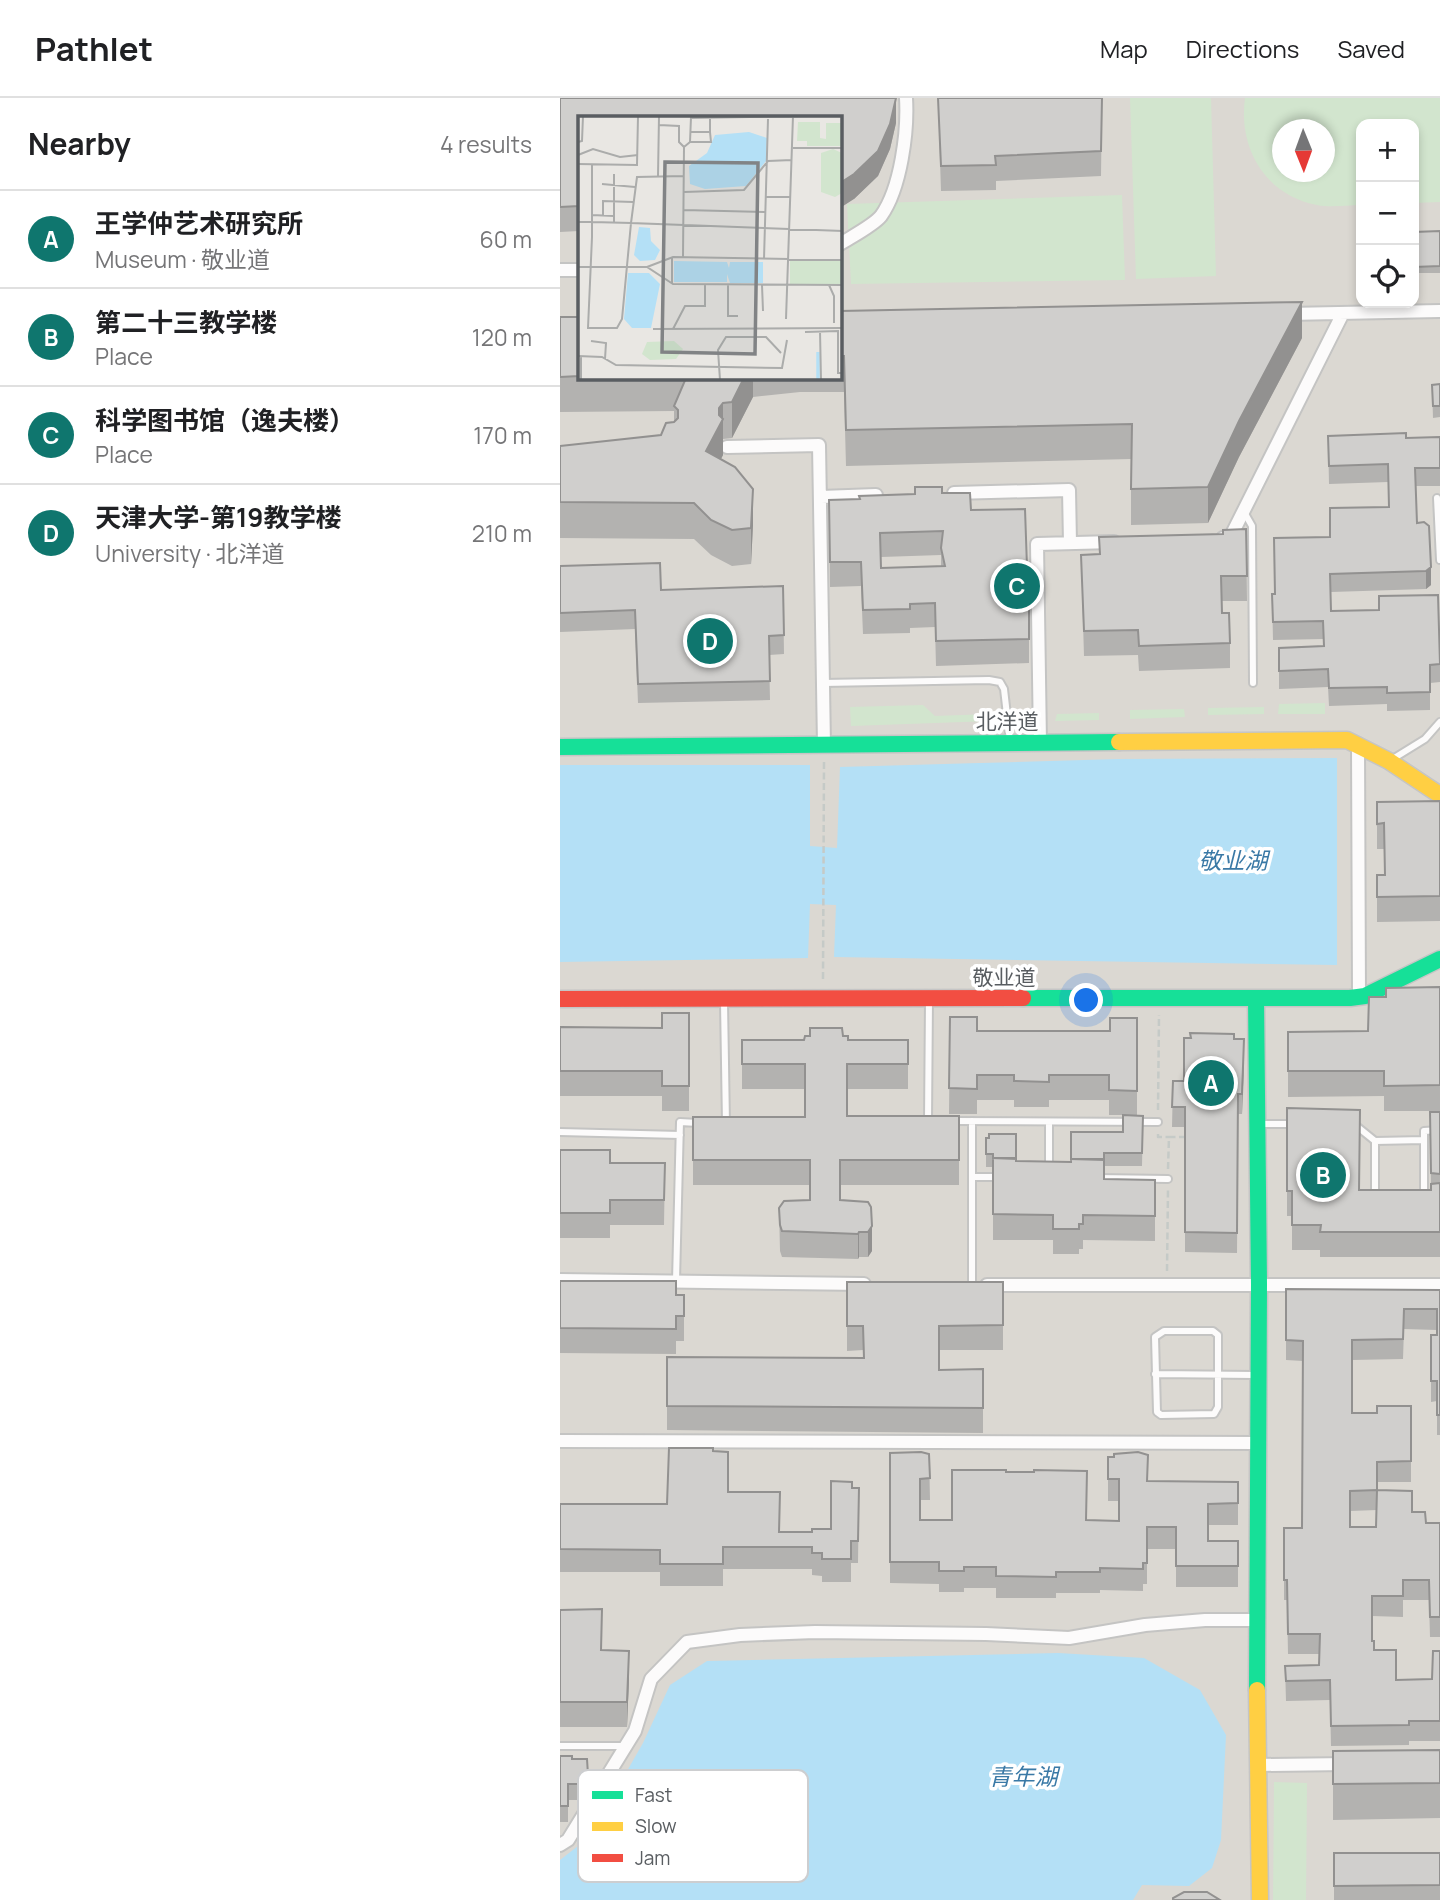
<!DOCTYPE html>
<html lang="en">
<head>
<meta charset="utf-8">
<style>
  body { margin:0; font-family:Manrope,"Noto Sans SC",sans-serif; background:#f6f6f6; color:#202124 }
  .controls { position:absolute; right:21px; top:21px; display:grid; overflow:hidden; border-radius:14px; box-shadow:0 4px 10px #0003 }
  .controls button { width:63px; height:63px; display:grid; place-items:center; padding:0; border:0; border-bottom:2px solid #e0e0e0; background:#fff; color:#202124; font:35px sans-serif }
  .compass { position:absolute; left:712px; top:21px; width:63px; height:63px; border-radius:50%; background:#fff; box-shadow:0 4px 10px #0003; rotate:179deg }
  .you { position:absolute; left:527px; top:903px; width:24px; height:24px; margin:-18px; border:5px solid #fff; border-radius:50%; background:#1a73e8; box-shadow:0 0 0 10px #1a73e833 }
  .badge { display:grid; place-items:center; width:46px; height:46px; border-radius:50%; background:#0f766e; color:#fff; font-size:23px; font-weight:700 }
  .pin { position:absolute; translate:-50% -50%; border:4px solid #fff; box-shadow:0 2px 7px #0006 }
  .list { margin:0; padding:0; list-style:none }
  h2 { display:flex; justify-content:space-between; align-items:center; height:91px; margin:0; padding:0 28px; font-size:30px }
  h2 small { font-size:23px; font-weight:400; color:#757577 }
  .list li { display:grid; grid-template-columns:46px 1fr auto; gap:21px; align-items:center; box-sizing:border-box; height:98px; padding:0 28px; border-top:2px solid #e0e0e0 }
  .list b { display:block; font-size:26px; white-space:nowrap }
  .list p { margin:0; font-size:23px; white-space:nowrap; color:#757577 }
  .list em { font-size:23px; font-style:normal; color:#757577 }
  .icon { flex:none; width:38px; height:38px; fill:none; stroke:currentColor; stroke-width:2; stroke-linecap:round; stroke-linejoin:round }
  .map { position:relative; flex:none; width:880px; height:1802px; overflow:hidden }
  header { display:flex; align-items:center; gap:42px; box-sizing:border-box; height:98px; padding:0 35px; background:#fff; border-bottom:2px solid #e0e0e0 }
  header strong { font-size:33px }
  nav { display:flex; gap:38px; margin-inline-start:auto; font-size:24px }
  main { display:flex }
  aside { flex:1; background:#fff }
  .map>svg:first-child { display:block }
</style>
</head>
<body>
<header>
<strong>Pathlet</strong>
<nav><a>Map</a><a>Directions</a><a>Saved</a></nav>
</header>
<main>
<aside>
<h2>Nearby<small>4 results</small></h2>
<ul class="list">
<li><span class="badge">A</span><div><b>王学仲艺术研究所</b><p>Museum · 敬业道</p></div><em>60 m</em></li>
<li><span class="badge">B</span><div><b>第二十三教学楼</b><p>Place</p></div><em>120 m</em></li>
<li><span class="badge">C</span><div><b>科学图书馆（逸夫楼）</b><p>Place</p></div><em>170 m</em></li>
<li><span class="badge">D</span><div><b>天津大学-第19教学楼</b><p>University · 北洋道</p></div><em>210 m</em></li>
</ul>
</aside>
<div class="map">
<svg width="880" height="1802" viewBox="0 0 880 1802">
  <rect width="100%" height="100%" fill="#e9e7e3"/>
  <path fill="#dbd8d2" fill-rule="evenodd" d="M0,0h880v1802h-880zM19,19h261v261h-261zM801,26h53v179h-53zM722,32h42v42h-42z"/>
  <path fill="#d2e5ce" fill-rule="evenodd" d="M570,0h81l5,178 -80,3z
    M685,0h195v104l-26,1v-79h-53v81c-14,0 -30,3 -44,0 -52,-10 -79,-57 -72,-107zM722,32h42v42h-42z
    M562,97l3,85 -274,4 -4,-80z
    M765,605v11h-47l1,-10z
    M363,607l12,11 53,-2 3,7 -140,5 -1,-19z
    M704,609v7l-56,1v-7z
    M624,611l1,8 -55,2v-9z
    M539,615v7l-44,1 2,-7z
    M714,1684l33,1 -1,117h-33z"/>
  <path fill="#b4e0f6" d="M777,660v207l-503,-8 2,-52 -26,-1 -2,54 -248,4v-197h250v81l27,2 3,-81 278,-8z
    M498,1555l86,5 56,32 26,45 -5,105 -9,28 -23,18 -47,-1 -9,15h-573v-40l18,-14 29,-40 36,-63 27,-58 37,-24z"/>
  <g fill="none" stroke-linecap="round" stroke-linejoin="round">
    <g stroke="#c4c4c3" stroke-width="10">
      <path id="lane" d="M877,400l3,62
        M684,414l8,14 1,157
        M263,585l166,-3 11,2 4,7 6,52
        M831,662l34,-21 15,-17
        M164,904l2,122
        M368,1023l1,-121
        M393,1023l205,1
        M412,1023v56
        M699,1026h35
        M794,1026l21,17 49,-1
        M0,1034l120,3
        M815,1043v55
        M489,1071v-47
        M537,1080l71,1
        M864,1097v-64l16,-1
        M116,1183l4,-159 18,1
        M412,1187v-108h26
        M604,1233h49l5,4v72l-4,7 -53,1 -4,-3 -2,-75z
        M595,1276l100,1
        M0,1648h65"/>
    </g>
    <g stroke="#c4c4c3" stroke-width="16">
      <path id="street" d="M280,146c11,-7 34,-19 41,-28 20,-28 27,-85 25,-118
        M0,172h19
        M728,216l152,-3
        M167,349l92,-2 5,300
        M394,395l115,-3 1,53
        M261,399l55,-2
        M663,440h7l113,-225
        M480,645l-3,-199 77,-2
        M798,646l1,253
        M0,1182l304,4
        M427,1187h453
        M0,1343l698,2
        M699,1667l90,-1
        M0,1747l8,-5 67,-109 16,-52 36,-37 53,-7 75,-3 171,2 83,4 76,-13 60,-5h51"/>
    </g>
    <g stroke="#c5c5c5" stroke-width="19">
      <path id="fast" d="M0,649l559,-5
        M463,900h327l15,-2 75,-37
        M696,900l3,286 -2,406"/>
    </g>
    <g stroke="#c5c5c5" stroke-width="19">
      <path id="slow" d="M559,644l228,-2 42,21 51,34
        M697,1592l3,210"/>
    </g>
    <g stroke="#c5c5c5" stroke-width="19">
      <path id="jam" d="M0,901l463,-1"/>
    </g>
    <path stroke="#c5cac7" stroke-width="2.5" stroke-dasharray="7 3.5" stroke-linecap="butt" d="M263,881l1,-217
      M598,1012l1,-95
      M598,1036v3h11
      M608,1071l1,-32h17
      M607,1173l1,-81"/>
    <use href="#lane" stroke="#fcfbfb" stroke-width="6"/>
    <use href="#street" stroke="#fcfbfb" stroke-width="12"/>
    <use href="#fast" stroke="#16e098" stroke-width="16"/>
    <use href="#slow" stroke="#ffcf43" stroke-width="16"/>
    <use href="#jam" stroke="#f24e42" stroke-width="16"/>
  </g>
  <path fill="#b3b2b0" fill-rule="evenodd" d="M0,0l336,25 -6,26 -12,27 -24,23 -275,-82v114l-19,1z
    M378,0h164l-1,78 -105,5v9l-55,1z
    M880,133v42h-26v-41z
    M280,213l462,27 -63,119 -31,66 -77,2v-66l-285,7 -2,-74h-44l-47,5 -21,41 -9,1v16l-2,4 32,66 -2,39 -19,2 -21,-11 -17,-16 -134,-1v-92l101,-11 13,-13v-11l-114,1v-95h19v61h261z
    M880,286v33l-7,1 -1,-33z
    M768,338l78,2 34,-1v49h-24l1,37 14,62 -5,4 -95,3v19l109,34v37l-10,1v27l-43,1v-7l-58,2 -1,-19 -49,2v-41l44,-2v-7l-50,1 -1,-46h3l114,-87 -1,-25 -59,2z
    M382,395l29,17 56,57 2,-1v97l-93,3 -1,-39 -25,1v5l-47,1 -2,-48 -31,1 -1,-87 31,-1zM381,457v11l-60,2v-11z
    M686,431l1,72h-26l1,12 8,30v25l-91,3 -1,-16 -54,1 -3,-101 18,-1 124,-20z
    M0,468l101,24 122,-4 1,68 -15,1 1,45 -132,3 -3,-74 -75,3z
    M880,703v120l-63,1v-47h8l-1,-26h-7v-47z
    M880,889v124h-56v-15l-96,1v-65l80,-1 18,-34z
    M129,915v98h-27v-15h-102v-69l102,1z
    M390,919l27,14h133l27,-13v97l6,1 -1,50h-38v13l51,1v61l-72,-1v9h-4v5h-26v-14h-60v-73h-7v-29l30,23 55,1 52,-30v-17h-14v-15h-60v7h-35v-7h-37v14h-28z
    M283,938l5,4h60v49h-61v27h112v69h-119v15l28,2 4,49 -4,6h-9l-1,2 -76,-2 -2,-6 -1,-43 31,-8v-15h-117v-68h112v-28h-63v-49h62z
    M674,941l10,20 -2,55h-4l-1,139 -52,-1v-125h-13l1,-46h11z
    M727,1010l72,82h72l-1,-78h10v145h-120v-7h-28v-34h-5z
    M0,1052l50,13h55l-1,62h-54v13h-50z
    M0,1183l116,14h8v46h-8v13l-116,-1z
    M287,1184h156v68h-64v20l44,-1v64l-316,-3v-73l196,1v-8l-16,1z
    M726,1191l154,1v145h-3v-34l-6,1v-67h6v-5l-33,-1 -1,30 -51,1v53h25l34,-7v76h-34v8l35,22 14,11h14v114h-10l-1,-37h-26v17l-31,-1v25l2,9 22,30 36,-1 8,-28v90h-31v4l-78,1 -1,-46 -44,1 -1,-35 34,-1v-11h-31l-1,-54h-3v-72h18l1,-167 -17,-1zM817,1412l-1,17h-26v-16z
    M153,1353l15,41 52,40h32l19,-3 21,-41h7l-1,75h-7v19h-29v-6l-10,-1v-6h-89v17h-63v-14h-100v-68h107z
    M330,1355l39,1 1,46h-10v20h32l54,-48 81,48 32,1v-20h-11v-44l40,24 90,1v43h-30v16h30v46h-62v-38h-29v35h-4v7l-43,-1v3h-44v5h-60v-10h-32v4h-25v-8l-49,-1z
    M0,1512l69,66 -2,51h-67z
    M880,1652v68l-107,2v-69z
    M0,1658l12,3 16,32 -6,9h-14v22h-8z
    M774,1755h106v47h-106z"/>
  <path fill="#929190" d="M336,0v25l-6,26 -12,27 -24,23 -14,9v-25z
    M742,204v36l-63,119 -31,66v-36l31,-66z
    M184,280h9v19l-21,41v-36z
    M163,305v52l-17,32v-36l13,-43z
    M193,391v36l-2,39v-36z
    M871,469v18l-5,4v-18z
    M684,941v20l-2,55v-20z
    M312,1128v25l-4,6v-25z
    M299,1134v25l-1,2v-25z
    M69,1553v25l-2,51v-25z
    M28,1677v16l-6,9v-16z"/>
  <path fill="#d0cfcd" stroke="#929190" stroke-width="2" fill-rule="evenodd" d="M0,0h336l-6,26 -12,27 -24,23 -14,9v-66h-261v89l-19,1z
    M378,0h164l-1,53 -106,5 1,9 -55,1z
    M880,133v35l-26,1v-35z
    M742,204l-63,119 -31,66 -77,2 1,-65 -286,6 -2,-74h-4v-45z
    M0,219h19v59l-19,1z
    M126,280h58l-12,24 -9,1 -4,5v7l4,4 -17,32 29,16 18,22 -2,39 -19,2 -21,-10 -17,-17 -134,-1v-56l101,-11 5,-12 8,-1 4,-4v-8l-4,-4z
    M880,286v22h-7l-1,-21z
    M846,335v5l34,-1v31h-25l2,55 7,-1 5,4 2,41 -5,4 -96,3 1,37 48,-1v-14l59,-1 2,69 -10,1v27l-43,1v-6l-58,1 -1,-19 -49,2v-23l45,-2 -1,-25 -50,1 -1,-28h3l-1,-56 56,-1v-29l59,-1 -1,-43 -59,2 -1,-30z
    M355,389h27v6h28l1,17 54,-1 2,58 2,-1v73l-93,2 -1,-38 -25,1v5l-47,1 -2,-48h-31l-1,-62 31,-1 -1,-3 56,-2zM383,433l-2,17 4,18 -64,2 -1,-35z
    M686,431l1,47h-26l1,37h7l1,30 -91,3 -1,-16 -54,1 -3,-76 19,-1 -1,-17 124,-3v-4z
    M100,465l1,27 122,-4 1,49 -15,1 1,45 -132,3 -3,-74 -75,3v-47z
    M880,703v95l-63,1v-22h8l-1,-52 -7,1v-22z
    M880,889v98l-56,1v-15h-96v-39l80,-1 1,-34h17v-9z
    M102,915h27v73h-27v-15h-102v-44l102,1z
    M390,919h27v14h133v-13h27v73l-28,-1v-15h-60v7l-35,-1v-6h-37v14l-28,-1z
    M250,930h32l1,8h5v4h60v24h-61v52h112v44h-119v40l28,2 3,5 1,19 -4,6h-9l-1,2 -76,-3 -2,-6 -1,-17 5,-7 26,-1v-40h-117v-43h112v-53h-63v-24h62l1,-4h5z
    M630,935l44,1v5h10l-2,55h-4l-1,139 -52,-1v-125h-13l1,-26h11v-43h7z
    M727,1010l73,2 -1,80h72v-6l9,-1v49h-120l1,-7h-29v-34h-5z
    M870,1014h10v62l-9,-1z
    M563,1017l20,1 -1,37h-38v7l-33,-1v-27h52z
    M429,1036h27v25l-23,-1v-4h-7v-16h3z
    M0,1052h50v13h55l-1,37h-54v13h-50z
    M433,1060h23v3l55,1v-3h33v20l51,1v36l-72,-1v9h-4v5h-26v-14l-60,-1z
    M0,1183h116v14h8v21h-8v13l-116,-1z
    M287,1184h156v43l-64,1v44l44,-1v39l-316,-2v-49l197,1 -1,-32h-16z
    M726,1191l154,1v125h-3v-34h-6v-46h6v-26h-33l-1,30 -51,1v73h25v-7h34v55l-34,1v28l35,1v21h13l1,11h14v94h-10l-1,-37h-26v16h-31v45h2v9h22v30l36,-1 1,-28h7v70h-31v4l-78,1 -1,-46 -44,1 -1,-15 34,-1 1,-31h-32l-1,-54h-3v-52h18l1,-187 -17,-1zM817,1392l-1,37h-26v-36z
    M109,1350h44v3l15,1v40h52l-1,40h33v-3h19v-48l21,1v6h7l-1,53h-7v18h-29v-6h-10v-6h-89v17h-63v-14l-100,-1v-45h107z
    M361,1354l8,2 1,24 -10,1v41h32v-50h54v2h28v-2l53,1 -1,49 33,1v-42h-11v-22h6v-3l24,-2 10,3 -1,26 91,1v21l-30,1v37h30v25h-62v-39h-29v36h-4v6l-43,-1v4h-44v5l-60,-1v-9h-32v4h-25v-9h-49v-109z
    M42,1511l-1,41 28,1 -2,51h-67v-92z
    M880,1652v33l-107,1v-33z
    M0,1658h12v3h15l1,16 -6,9h-14v22h-8z
    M774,1755h106v32l-106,1z
    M624,1794h23l13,8h-47v-2z"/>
  <g text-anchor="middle" stroke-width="7" stroke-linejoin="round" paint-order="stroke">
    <g font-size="21" fill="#595d61" stroke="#fff">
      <text x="447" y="631">北洋道</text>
      <text x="444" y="887">敬业道</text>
    </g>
    <g font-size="23" font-style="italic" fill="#3a79a6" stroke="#fff">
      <text x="673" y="771">敬业湖</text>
      <text x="463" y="1687">青年湖</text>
    </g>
  </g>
  <g transform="translate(18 18)">
    <rect width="264" height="264" fill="#e9e7e3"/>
    <path d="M220,6h22v16l6,1v-16h16v23h-35v-5h-10zM255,33l9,4v40l-7,4 -14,-5v-39zM212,144l52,1v23h-52zM96,225l9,8 -7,10 -26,1 -8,-6 5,-12z" fill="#d2e5ce"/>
    <path d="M171,16l18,6 -1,23 -20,25 -41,3 -15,-5 -1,-18 18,-13 8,-18zM61,111l11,1 1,13 9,9 -5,10 -15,1 -6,-6zM96,145l53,1 2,6 1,-6h33v21h-33l-3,-9v8h-53zM50,157h21l11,11 -9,44h-19l-8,-9z" fill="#b4e0f6"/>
    <path fill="none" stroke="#b4e0f6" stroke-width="3.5" d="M240,264v-28"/>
    <path fill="none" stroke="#abacab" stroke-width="2" d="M113,2l119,-2M81,9l20,1v16l5,5 -1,110M113,16h19v-13M0,26l4,-1 1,-25M112,26h21l-1,-10M106,31l6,-5 1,-25M215,32h50M0,39l15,-6 27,8 18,-2M0,48l59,1 1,-49M36,58v49M80,60l1,-60M106,60l-47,1 -6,46 212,8M24,68l33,3M106,76l60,-2 24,-29 24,-1M188,81h25M106,94l81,2M14,99l22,1M25,100v-15l30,1M0,106h14l39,1 -9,96 -5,9h-29l4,-91v-73M186,143l4,-140M0,151h69l26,17 170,1M69,151l26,-10 170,3M94,168v-26M150,169v31h10M184,169l1,26M251,169l5,11v27M208,203l7,-203M75,213l190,-1M95,213l12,-23h20v-21M242,215l1,49M227,216l33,-1v42h5M13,225l15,2 -1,16M0,240l24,1 14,8 166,3 5,-28M3,264v-24M142,264l-2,-30 8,-13h40l15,16"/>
    <path fill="#818385" fill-opacity="0.15" stroke="#818385" stroke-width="3.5" d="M87,46l93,1 -3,191 -93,-2z"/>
    <rect width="264" height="264" fill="none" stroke="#595d61" stroke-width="3.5"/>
  </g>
  <rect x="18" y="1672" width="230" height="112" rx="10" fill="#fff" stroke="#cdced0" stroke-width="2"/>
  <rect x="32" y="1693" width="31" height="8" fill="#16e098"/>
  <rect x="32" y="1724" width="31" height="9" fill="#ffcf43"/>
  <rect x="32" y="1756" width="31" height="8" fill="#f24e42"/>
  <g font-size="19" fill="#595d61">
    <text x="75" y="1704">Fast</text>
    <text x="75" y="1735">Slow</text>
    <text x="75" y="1767">Jam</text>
  </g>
</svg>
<div class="controls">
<button>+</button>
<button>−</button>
<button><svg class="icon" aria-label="locate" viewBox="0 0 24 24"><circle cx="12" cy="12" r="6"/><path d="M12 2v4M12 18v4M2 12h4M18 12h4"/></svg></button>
</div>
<svg class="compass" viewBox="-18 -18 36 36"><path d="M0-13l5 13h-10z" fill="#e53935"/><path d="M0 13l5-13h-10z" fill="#757577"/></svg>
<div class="you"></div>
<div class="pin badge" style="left:651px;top:985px">A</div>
<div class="pin badge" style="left:763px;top:1077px">B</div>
<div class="pin badge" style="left:457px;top:488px">C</div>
<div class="pin badge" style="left:150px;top:543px">D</div>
</div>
</main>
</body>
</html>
